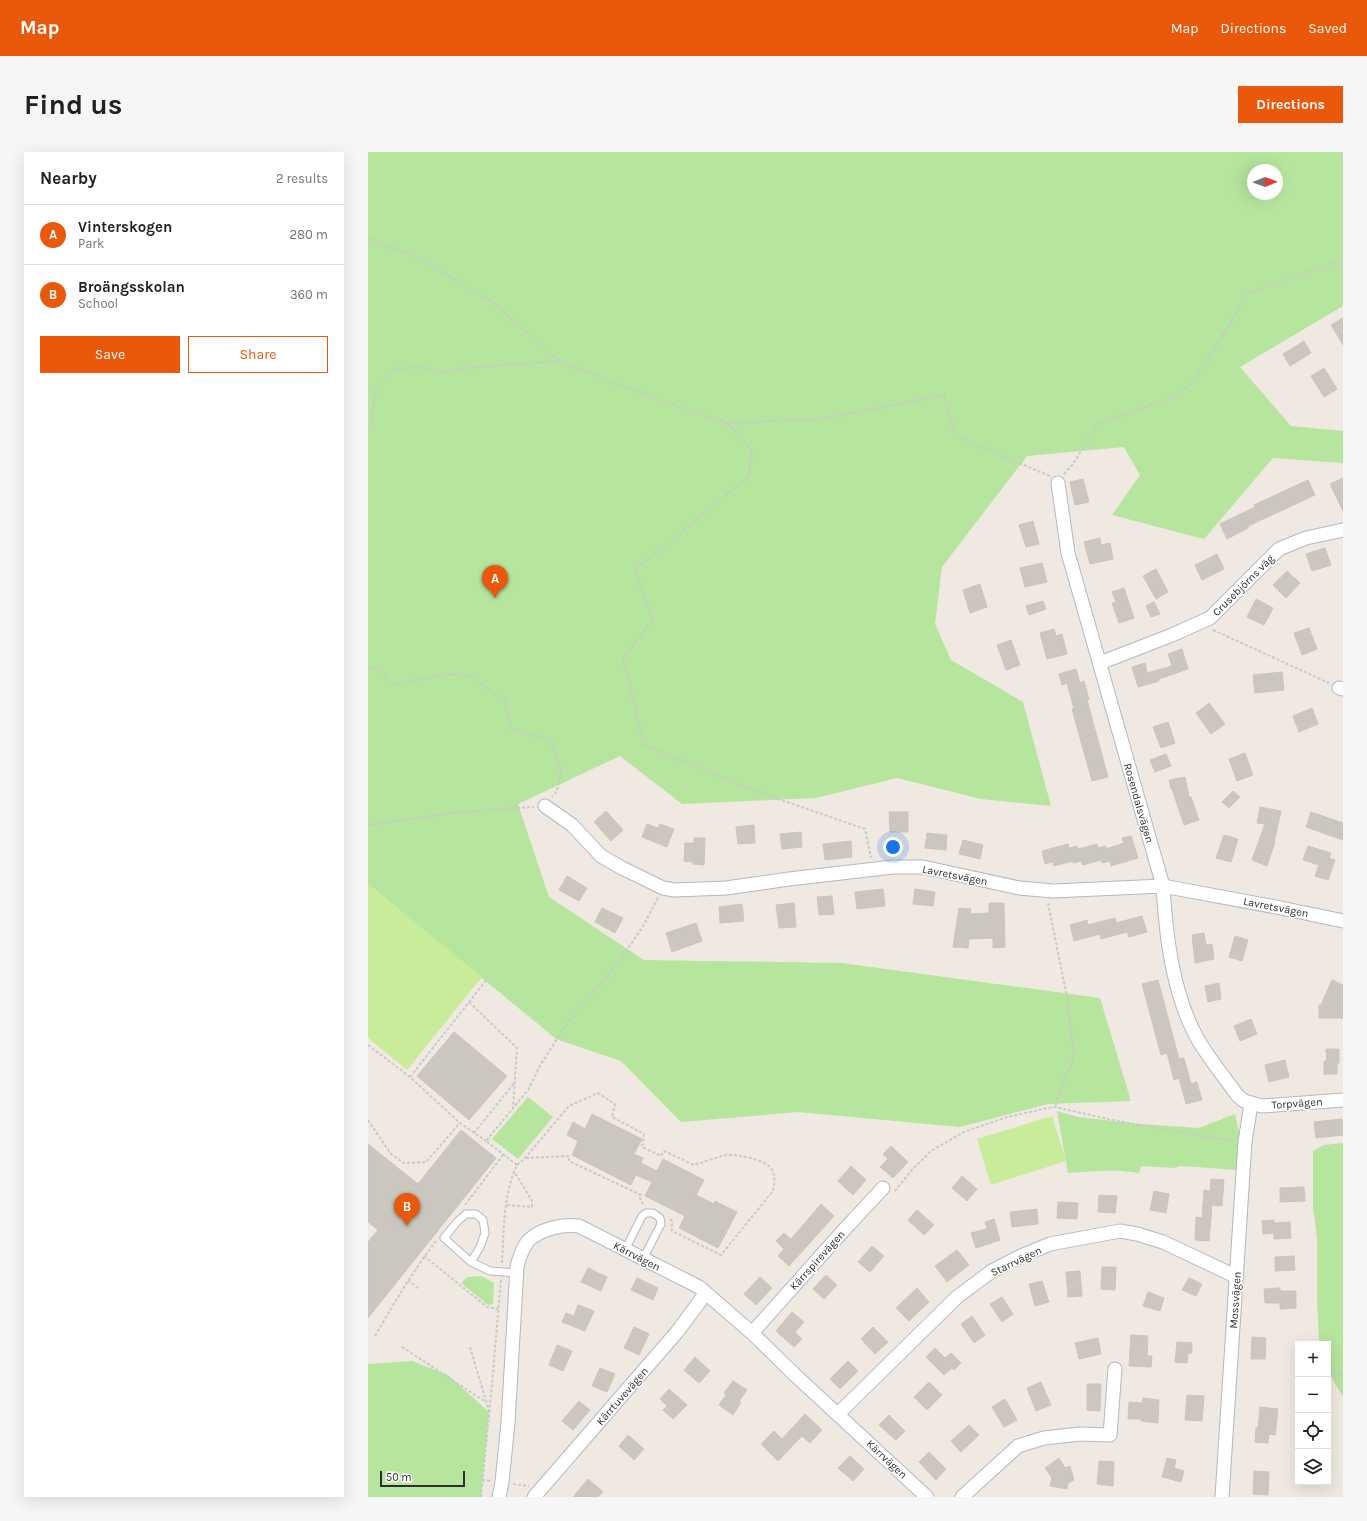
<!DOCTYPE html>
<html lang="en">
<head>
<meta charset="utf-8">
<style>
  body { margin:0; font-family:Karla,sans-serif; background:#f6f6f6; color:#202124 }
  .controls { position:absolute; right:12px; bottom:12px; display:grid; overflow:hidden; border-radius:0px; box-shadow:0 4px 16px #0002 }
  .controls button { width:36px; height:36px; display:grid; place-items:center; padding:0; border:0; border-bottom:1px solid #e0e0e0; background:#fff; color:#202124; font:20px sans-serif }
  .compass { position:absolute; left:879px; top:12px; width:36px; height:36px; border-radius:50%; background:#fff; box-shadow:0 4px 16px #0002; rotate:89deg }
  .scale { position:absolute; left:12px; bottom:10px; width:85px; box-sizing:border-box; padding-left:4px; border:2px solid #2e2e2e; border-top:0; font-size:11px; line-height:14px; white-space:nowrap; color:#2e2e2e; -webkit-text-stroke:3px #fff; paint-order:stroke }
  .you { position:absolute; left:525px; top:695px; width:14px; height:14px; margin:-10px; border:3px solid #fff; border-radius:50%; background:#1a73e8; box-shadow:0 0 0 6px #1a73e833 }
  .badge { display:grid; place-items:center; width:26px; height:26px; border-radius:50%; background:#ea580c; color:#fff; font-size:13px; font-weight:700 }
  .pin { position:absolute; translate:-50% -33px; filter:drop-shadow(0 1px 2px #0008) }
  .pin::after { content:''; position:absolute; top:21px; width:14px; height:12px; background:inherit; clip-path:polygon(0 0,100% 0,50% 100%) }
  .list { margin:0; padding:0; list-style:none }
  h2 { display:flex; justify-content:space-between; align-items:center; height:52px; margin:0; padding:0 16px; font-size:17px }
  h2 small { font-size:13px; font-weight:400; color:#757577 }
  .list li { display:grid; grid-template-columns:26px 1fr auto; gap:12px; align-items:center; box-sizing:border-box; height:60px; padding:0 16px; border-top:1px solid #e0e0e0 }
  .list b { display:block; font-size:15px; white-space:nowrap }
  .list p { margin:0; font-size:13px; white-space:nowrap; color:#757577 }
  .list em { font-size:13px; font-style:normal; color:#757577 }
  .actions { display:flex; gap:8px; padding:12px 16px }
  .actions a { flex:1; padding:9px 0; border:1px solid #ea580c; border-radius:0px; text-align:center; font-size:14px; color:#ea580c }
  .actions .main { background:#ea580c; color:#fff }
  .icon { flex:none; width:22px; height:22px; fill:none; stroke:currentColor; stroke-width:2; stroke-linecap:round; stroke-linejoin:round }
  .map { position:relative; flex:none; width:975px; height:1345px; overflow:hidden; border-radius:0px }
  header { display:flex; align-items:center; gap:24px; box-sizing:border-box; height:56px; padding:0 20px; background:#ea580c; color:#fff }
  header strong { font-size:19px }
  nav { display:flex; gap:22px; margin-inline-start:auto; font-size:14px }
  .intro { display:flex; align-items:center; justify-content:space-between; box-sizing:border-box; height:96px; padding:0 24px }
  h1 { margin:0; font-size:28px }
  .button { padding:10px 18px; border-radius:0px; background:#ea580c; color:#fff; font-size:14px; font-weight:700 }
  main { display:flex; gap:24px; padding:0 24px }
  aside { flex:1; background:#fff; border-radius:0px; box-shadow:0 4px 16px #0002 }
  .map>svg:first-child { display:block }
</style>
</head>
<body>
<header>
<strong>Map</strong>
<nav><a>Map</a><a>Directions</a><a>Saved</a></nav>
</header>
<div class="intro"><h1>Find us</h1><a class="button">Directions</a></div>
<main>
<aside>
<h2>Nearby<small>2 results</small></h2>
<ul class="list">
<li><span class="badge">A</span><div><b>Vinterskogen</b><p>Park</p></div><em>280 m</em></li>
<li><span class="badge">B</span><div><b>Broängsskolan</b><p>School</p></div><em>360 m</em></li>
</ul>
<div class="actions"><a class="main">Save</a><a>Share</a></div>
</aside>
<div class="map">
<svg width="975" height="1345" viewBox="0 0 975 1345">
  <rect width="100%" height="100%" fill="#efe9e1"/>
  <path fill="#b6e59e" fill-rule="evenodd" d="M0,0h975v154l-103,61 51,59 52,5v32l-70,-5 -69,81 -92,-24 28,-40 -16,-28 -97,9 -85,111 -7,57 16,36 72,42 28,104 -70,-7 -84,-21 -81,20 -134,6 -62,-48 -102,48 31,93 95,63 198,3 258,35 31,103 -83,3 -88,23 -162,-15 -117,10 -60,-61 -65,-22 -188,-155zM885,18h24v24h-24z
    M160,945l25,20 -35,42 -26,-20z
    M689,959l21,6 63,7 58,4 36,-14 6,28 -3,28 -58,-4 -6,2 -33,-2 -2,7c-24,-4 -47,-2 -71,0z
    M975,991v254l-15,-25v-28h-8l-1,-2 -2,-41v-63l-4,-31v-56l11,-6z
    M113,1124l13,7 -1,21 -5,1 -27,-22 6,-6z
    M44,1209l36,14 41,37 -8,85h-113v-133z"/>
  <path fill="#c9ec9a" d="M0,732l114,93 -75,93 -39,-32z
    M684,964l14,45 -75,24 -14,-46z"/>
  <path fill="#cbc7bf" stroke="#cbc5ba" d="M975,166v27l-12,-20z
    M936,189l7,12 -21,13 -7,-12z
    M956,216l13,21 -13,8 -13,-21z
    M975,326v33l-13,-27z
    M715,327l6,23 -14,3 -5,-23z
    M940,328l7,15 -67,31v2l-21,11 -7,-15 35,-17 -1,-2z
    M665,369l6,23 -13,3 -7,-22z
    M732,386l1,7 9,-2 3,16 -23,5 -6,-22z
    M957,396l6,17 -19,6 -6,-17z
    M849,402l7,15 -22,11 -7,-15z
    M674,411l5,19 -22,5 -5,-19z
    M788,417l12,23 -12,7 -13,-23z
    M919,419l13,12 -14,15 -13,-13z
    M612,432l7,23 -17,6 -7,-23z
    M756,436l10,30 -15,5 -7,-20 4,-1 -4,-10z
    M888,447l17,9 -9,17 -17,-8z
    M675,449l3,8 -17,6 -3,-9z
    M786,450l6,12 -9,3 -5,-11z
    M941,476l8,21 -15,6 -8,-22z
    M686,477l2,7 6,-2 5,20 -20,5 -7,-26z
    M643,488l9,25 -14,5 -9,-25z
    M814,497l6,20 -29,10v2l-21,6 -6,-20 13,-4 2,10 25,-7 -4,-12z
    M708,517l4,14 4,-2 5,18 -2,1 21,77 -16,4 -20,-72h2l-7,-26 -5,2 -3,-11z
    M914,520l2,18 -29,3 -2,-18z
    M841,551l16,21 -14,10 -15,-21z
    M944,556l6,16 -19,8 -6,-16z
    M800,570l7,21 -14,5 -8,-21z
    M877,601l8,22 -16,6 -8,-22z
    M798,602l5,12 -16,6 -5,-12z
    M817,625l4,20h2l8,23 -15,5 -12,-36h-1l-2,-9z
    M865,639l7,6 -11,11 -7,-6z
    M892,655l21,4 -7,31h1l-8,24 -15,-6 13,-36 -8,-1z
    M238,659l17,19 -12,11 -17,-19z
    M521,660h19v20h-18z
    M943,660l32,11v17l-37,-13z
    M279,672l11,4 2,-4 14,5 -7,18 -25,-10z
    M386,673l1,18 -17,1 -2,-17z
    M433,680l1,15 -20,2 -2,-15z
    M559,681l20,2 -1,15 -21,-2z
    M856,683l14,4 -7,23 -15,-4z
    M763,684l7,22 -27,8 -1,-5 -8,2 -1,-3 -18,5 -2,-4 -8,2v-2l-19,5 -1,-4 -8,2 -3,-13 26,-7 1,4 8,-2 1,3 19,-5 1,4 8,-2v3l18,-6 -2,-5z
    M326,686h11l-1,27 -11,-1v-2l-9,-1 1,-18h9z
    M595,688l20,5 -3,14 -21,-5z
    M483,689l1,16 -27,3 -2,-16z
    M940,694l23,7 -2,5 6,2 -7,20 -13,-4 4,-11 -16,-5z
    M199,724l20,12 -8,13 -20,-11z
    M515,737l2,17 -28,3 -2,-17z
    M547,737l20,3 -2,14 -20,-2z
    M464,744l2,18 -15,1 -2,-18z
    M426,751l2,24 -17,1 -3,-23z
    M621,751h15l1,44 -12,1v-10l-24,1 -1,9 -15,-1 6,-39 12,1 -1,5 19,-1z
    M374,752l2,17 -24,2 -1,-16z
    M234,756l21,10 -8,15 -20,-11z
    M774,764l5,16 -18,5 -2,-5 -26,7 -1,-5 -26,7 -4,-16 17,-5 1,5 27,-7 1,5z
    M328,771l6,18 -30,11 -6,-19z
    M836,781l2,12 6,-1 2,15 -19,4 -3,-28z
    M867,784l13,4 -6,21 -13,-4z
    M790,828l21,79 5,-1 7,26 6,-2 5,18 -16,4 -7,-26 -5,2 -7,-27 -6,2 -19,-71z
    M964,828l11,5v33h-24v-13h2z
    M851,831l2,16 -13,3 -3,-16z
    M883,867l6,15 -17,7 -6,-15z
    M86,880l53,44 -38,44 -52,-44z
    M958,897h13v14h-2v11h-13v-13h3z
    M917,908l4,17 -20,5 -4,-17z
    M224,962l50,25 -8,15 9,4 -2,5 16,8 6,-12 41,21 -8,15 18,9 1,-3 22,11 -19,36 -39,-20 6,-12 -40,-20 7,-14 -16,-7 -5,10 -59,-30 6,-14 -11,-6 6,-13 12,7z
    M974,967l1,16 -27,3 -2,-16z
    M93,978l35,28 -128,160v-76l10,-12 -10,-8v-78l50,40z
    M523,994l17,16 -15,16 -13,-11 8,-8 -5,-5z
    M483,1014l15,14 -13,15 -15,-14z
    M594,1024l15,13 -10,12 -15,-13z
    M843,1027l13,1 -2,26 -10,-1 -3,36 -14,-1 1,-23 6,1 2,-28 6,1z
    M936,1035l1,14 -25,1v-14z
    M786,1039l15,3 -3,19 -16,-3z
    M731,1043l18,1 -2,17 -17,-1z
    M690,1050l20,1 -1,16 -20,-1z
    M453,1052l13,12 -45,50 -11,-10 6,-7 -8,-8 8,-8 7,6z
    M669,1057l1,15 -26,3 -2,-15z
    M549,1058l17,15 -10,10 -16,-15z
    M626,1067l6,21 -24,8 -5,-15 16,-4 -2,-7z
    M906,1068v3l16,-1 1,16 -17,1v-6l-11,1 -1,-13z
    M504,1094l12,10 -14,16 -12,-10z
    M589,1098l12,15 -22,17 -12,-16z
    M926,1104l1,14 -20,1v-14z
    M734,1115h14l-1,23 -14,-1z
    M220,1116l19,9 -6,14 -20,-9z
    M712,1119l2,25 -14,1 -2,-25z
    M458,1123l11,10 -13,14 -11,-10z
    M392,1125l12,11 -16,17 -12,-11z
    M269,1126l21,10 -5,12 -22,-10z
    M821,1126l13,6 -6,12 -14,-6z
    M674,1129l7,21 -14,4 -6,-22z
    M549,1136l12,14 -20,19 -13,-13z
    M912,1136v3h16v17l-16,1v-6h-15l-1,-14z
    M780,1140l16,6 -4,13 -17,-5z
    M634,1145l11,17 -11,8 -12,-18z
    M210,1153l16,6 -9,20 -23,-9 4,-9 8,3z
    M424,1160l12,10 -9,10 7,7 -8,8 -18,-16z
    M604,1164l13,19 -11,8 -13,-19z
    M266,1175l15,7 -10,21 -15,-7z
    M505,1175l15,15 -13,12 -14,-15z
    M763,1183l17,1 -1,20h5l-1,11 -22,-1z
    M884,1185l14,1 -1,21h-14z
    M730,1186l3,16 -22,5 -4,-16z
    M809,1190l15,1v10h-4l-1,10 -12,-1z
    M189,1193l15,6 -9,20 -14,-6z
    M567,1196l10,10 6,-5 10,10 -7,7 -2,-2 -8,7 -18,-18z
    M327,1205l15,14 -11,12 -15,-13z
    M480,1209l10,10 -18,18 -10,-10z
    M232,1216l15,6 -8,18 -15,-6z
    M365,1229l14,9 -8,11 2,1 -8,13 -14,-10 7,-10 -2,-2z
    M561,1230l13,13 -15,15 -13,-13z
    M673,1230l10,23 -15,6 -9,-23z
    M719,1232h14l-1,27 -13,-1z
    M301,1237l18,16 -14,14 -10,-9 4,-4 -7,-7z
    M819,1243l17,1 -2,25 -17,-1z
    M775,1246l16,2 -1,23 -17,-2v-2h-13l1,-17 13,1z
    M637,1247l12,21 -13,7 -12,-20z
    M211,1249l11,9 -17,20 -11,-9z
    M892,1255l18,2 -3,26 -6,-1 -1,9 -13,-1 1,-14h2z
    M437,1262l17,16 -12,13 -8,-7 -24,25 -17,-17 13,-13 8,8z
    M521,1263l16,16 -9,9 -17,-15z
    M601,1273l10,10 -18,17 -10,-11z
    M260,1283l16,14 -10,11 -15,-14z
    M561,1300l17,17 -10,11 -17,-18z
    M482,1304l14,13 -11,12 -15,-13z
    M691,1306l6,10 5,-2 4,14 -6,3 -1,6 -17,-3 2,-8 -7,-10z
    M799,1306l9,2 -2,8 10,3 -3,11 -19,-5z
    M731,1309l15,1 -1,24 -16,-2z
    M886,1319l15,1 -1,23 -15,-1z
    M220,1327l15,13 -5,5h-25z"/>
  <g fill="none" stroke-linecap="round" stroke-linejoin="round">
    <g stroke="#b4b7c1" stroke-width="9">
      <path id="service" d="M257,1098l17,-34 4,-3h7l7,5 1,6 -18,35
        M103,1110l-27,-24 13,-16 9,-8h10l7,6 2,13 -5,14 -9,15 19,9 27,2"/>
    </g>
    <g stroke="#b4b7c1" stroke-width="15">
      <path id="minor" d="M690,331l10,70 95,333c3,51 10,112 37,157 11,18 25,35 37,52l7,6 18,5 81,-6
        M732,511l72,-28 38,-17 69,-69 27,-11 37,-8
        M971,536l4,1
        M177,654l27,19 29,31 21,12 41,20 11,2 52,-2 63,-9 104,-12h30l96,21 34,3 110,-5 113,21 67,14
        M384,1181l91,-102 40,-43
        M470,1262l119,-117 35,-26 29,-15 29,-12 70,-13 17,3 26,8 74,35
        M131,1345l3,-15 6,-59 9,-156c2,-9 5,-18 11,-26 12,-12 34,-17 51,-15l120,61 53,46 43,42 132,122
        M166,1345l143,-165 29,-39
        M594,1345l56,-51 26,-8 36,-4 30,1 5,-66
        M854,1345l23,-355 6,-38"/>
    </g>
    <path stroke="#c9c9c9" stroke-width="2" stroke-dasharray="3 2" stroke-linecap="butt" d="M973,0l2,7
      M0,86l50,20 76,45 65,58 76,30 92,32 94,-4 123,-24 11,41 95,40
      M359,271l25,28 -4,26 -113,93 18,49 -30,39 21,87 117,48 104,36 6,29
      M0,275l2,-3 6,-34 18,-21 29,-2 20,6 21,-5 95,-7
      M696,322l9,-10 25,-40 82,-30 20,-22 49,-80 94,-32
      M845,478l116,53
      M0,515l12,1 11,17 58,-11 22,2 34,25 6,28 15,5 23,4 12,33 -4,20 -5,6
      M0,673l91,-13 75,-5
      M680,751l19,94 7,58 -4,13 -8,15 -7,24
      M101,850l48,46 -4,60
      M0,893l42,32 50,46 26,18
      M42,925l78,-99
      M0,968l23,34 13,9 22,-1 34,-39
      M106,981l41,-51
      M158,1006l43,-2v5l72,34 -1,3 3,6
      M149,1013l8,-7 44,-52 29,-13 17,11 -3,13 32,17 -2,13 19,9 3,-5 30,14c11,-3 22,-8 33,-10 10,-1 41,5 45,15 4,7 2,14 1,21l-52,64 -49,-24v-10l-3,-3
      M527,1039l17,-21 19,-19 33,-19 43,-15 41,-9 7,-1 62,14 116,20
      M97,1053l38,-50
      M139,1053l25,2v-6l-18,-30
      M56,1104l63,51 11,2
      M134,1111c2,-30 1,-70 15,-98l-31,-24 42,-51 13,-26 27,-42 50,-59 24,-35 16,-30
      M40,1128l11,9
      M7,1184c19,-33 38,-65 61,-95
      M34,1195l84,55
      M102,1195l19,64
      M960,1225l15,-3
      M114,1328l9,1
      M145,1332l16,2
      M113,1345l12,-124 8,-94"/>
    <use href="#service" stroke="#fff" stroke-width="7"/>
    <use href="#minor" stroke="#fff" stroke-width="13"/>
  </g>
  <g text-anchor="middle" stroke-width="3" stroke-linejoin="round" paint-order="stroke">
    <g font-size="11" fill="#2e2e2e" stroke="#fff">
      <text transform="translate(875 433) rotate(-45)" y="4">Crusebjörns väg</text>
      <text transform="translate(771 651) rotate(74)" y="4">Rosendalsvägen</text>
      <text transform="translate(587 723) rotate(11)" y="4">Lavretsvägen</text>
      <text transform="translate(908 755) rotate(11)" y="4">Lavretsvägen</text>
      <text transform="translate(929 951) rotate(-4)" y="4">Torpvägen</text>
      <text transform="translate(269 1104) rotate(27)" y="4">Kärrvägen</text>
      <text transform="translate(449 1108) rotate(-48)" y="4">Kärrspirevägen</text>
      <text transform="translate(648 1109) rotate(-26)" y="4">Starrvägen</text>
      <text transform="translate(867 1148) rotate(-86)" y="4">Mossvägen</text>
      <text transform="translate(254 1244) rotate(-49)" y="4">Kärrtuvevägen</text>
      <text transform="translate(519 1307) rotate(43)" y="4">Kärrvägen</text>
    </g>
  </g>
</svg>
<div class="controls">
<button>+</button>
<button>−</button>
<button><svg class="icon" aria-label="locate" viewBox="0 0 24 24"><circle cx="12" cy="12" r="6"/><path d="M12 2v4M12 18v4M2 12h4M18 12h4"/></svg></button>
<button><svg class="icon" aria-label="layers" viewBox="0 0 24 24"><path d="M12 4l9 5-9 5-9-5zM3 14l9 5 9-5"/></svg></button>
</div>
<svg class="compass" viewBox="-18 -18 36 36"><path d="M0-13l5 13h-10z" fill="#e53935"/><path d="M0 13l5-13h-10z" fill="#757577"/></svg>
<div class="scale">50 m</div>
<div class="you"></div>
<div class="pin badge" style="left:127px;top:446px">A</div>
<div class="pin badge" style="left:39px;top:1074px">B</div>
</div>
</main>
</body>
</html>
